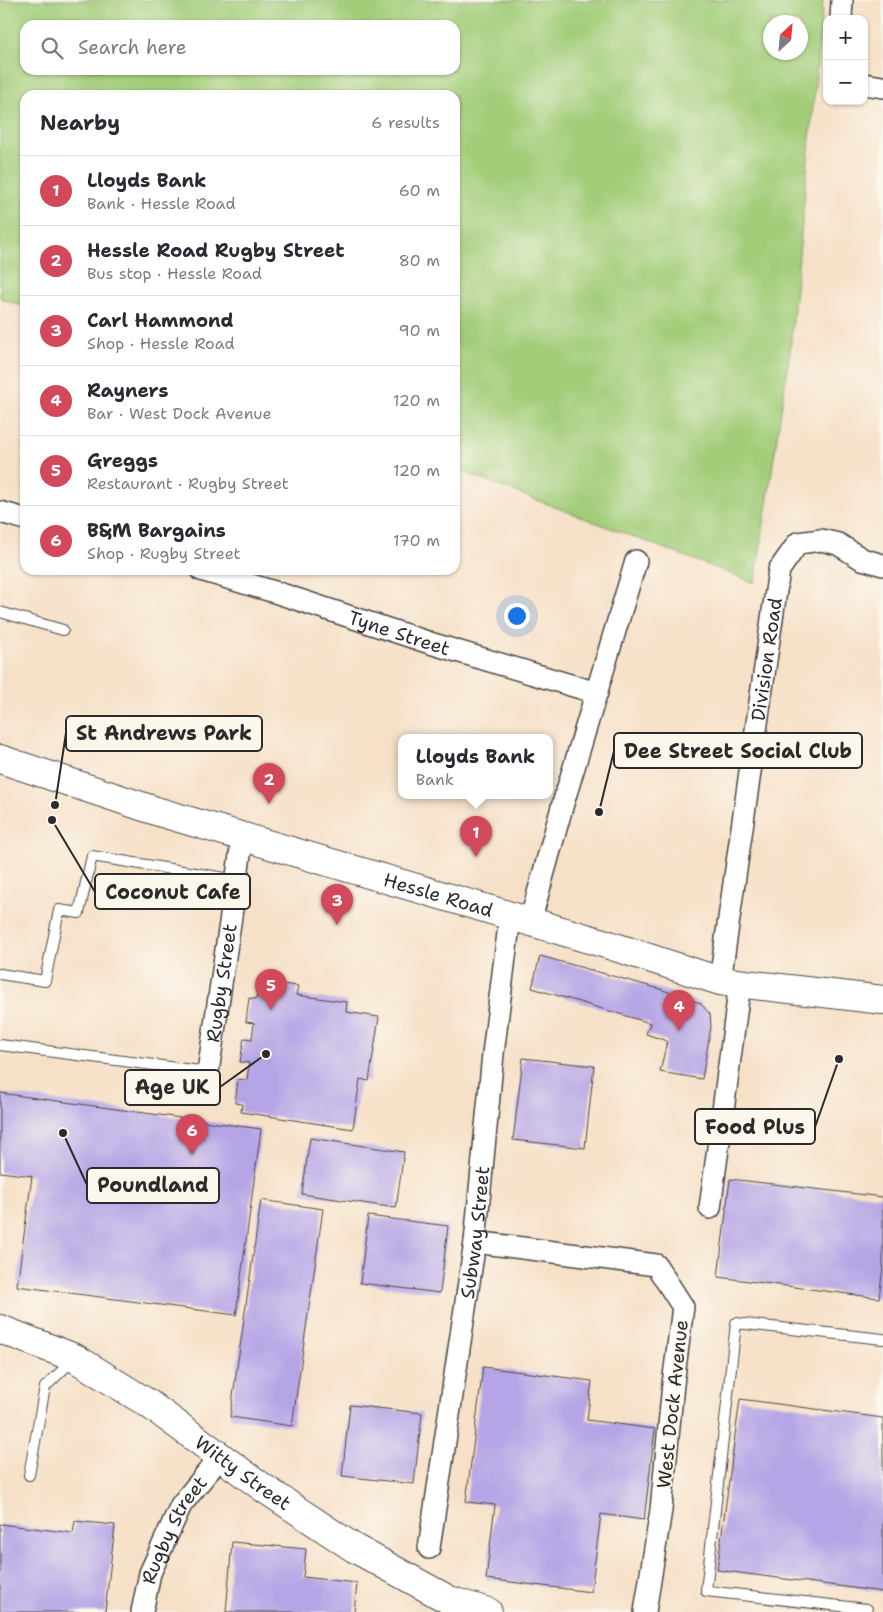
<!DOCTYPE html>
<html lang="en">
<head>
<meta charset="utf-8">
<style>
  body { margin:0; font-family:"Shantell Sans",sans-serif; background:#f2f2f3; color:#2b2b33 }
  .controls { position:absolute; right:15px; top:15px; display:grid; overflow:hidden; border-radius:10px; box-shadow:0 1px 4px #0004 }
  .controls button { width:45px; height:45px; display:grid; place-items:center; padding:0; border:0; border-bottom:1px solid #e1e1e2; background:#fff; color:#2b2b33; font:25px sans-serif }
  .compass { position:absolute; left:763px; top:15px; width:45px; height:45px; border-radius:50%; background:#fff; box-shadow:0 1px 4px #0004; rotate:26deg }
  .you { position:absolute; left:516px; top:615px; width:18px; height:18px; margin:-12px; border:4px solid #fff; border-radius:50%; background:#1a73e8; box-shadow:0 0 0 8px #1a73e833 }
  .badge { display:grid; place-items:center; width:32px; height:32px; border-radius:50%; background:#d1495b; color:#fff; font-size:16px; font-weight:700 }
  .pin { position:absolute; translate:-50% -41px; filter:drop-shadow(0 1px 2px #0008) }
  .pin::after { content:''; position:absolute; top:26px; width:18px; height:15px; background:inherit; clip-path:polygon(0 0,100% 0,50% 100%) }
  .popup { position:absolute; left:398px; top:734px; width:155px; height:65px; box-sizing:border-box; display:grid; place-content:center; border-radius:10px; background:#fff; filter:drop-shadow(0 1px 4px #0005); font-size:16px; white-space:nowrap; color:#7c7c81 }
  .popup b { font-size:19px; color:#2b2b33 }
  .popup::after { content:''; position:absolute; left:50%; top:100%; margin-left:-10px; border:10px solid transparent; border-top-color:#fff }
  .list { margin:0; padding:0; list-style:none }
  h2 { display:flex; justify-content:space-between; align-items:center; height:65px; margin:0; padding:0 20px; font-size:21px }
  h2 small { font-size:16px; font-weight:400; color:#7c7c81 }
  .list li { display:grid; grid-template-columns:32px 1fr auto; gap:15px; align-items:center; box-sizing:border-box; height:70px; padding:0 20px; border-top:1px solid #e1e1e2 }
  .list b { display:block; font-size:19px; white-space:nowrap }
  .list p { margin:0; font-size:16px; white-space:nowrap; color:#7c7c81 }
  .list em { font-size:16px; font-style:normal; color:#7c7c81 }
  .icon { flex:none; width:28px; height:28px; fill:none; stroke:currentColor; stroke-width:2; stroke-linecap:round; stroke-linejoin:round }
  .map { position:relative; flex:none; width:883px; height:1612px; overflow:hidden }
  .search { position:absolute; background:#fff; box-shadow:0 1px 4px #0004; left:20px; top:20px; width:440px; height:55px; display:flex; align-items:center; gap:12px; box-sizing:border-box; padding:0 18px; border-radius:15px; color:#7c7c81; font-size:19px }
  .panel { position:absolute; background:#fff; box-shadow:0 1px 4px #0004; left:20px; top:90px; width:440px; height:485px; border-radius:15px }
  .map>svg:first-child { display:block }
</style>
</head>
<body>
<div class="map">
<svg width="883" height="1612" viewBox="0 0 883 1612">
  <rect width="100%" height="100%" fill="#fbf7ec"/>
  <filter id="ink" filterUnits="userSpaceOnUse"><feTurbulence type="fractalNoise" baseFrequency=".02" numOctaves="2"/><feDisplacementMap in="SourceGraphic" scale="10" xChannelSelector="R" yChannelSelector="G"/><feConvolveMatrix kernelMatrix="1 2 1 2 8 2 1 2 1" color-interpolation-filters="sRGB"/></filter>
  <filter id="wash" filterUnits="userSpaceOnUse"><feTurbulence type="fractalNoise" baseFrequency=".0096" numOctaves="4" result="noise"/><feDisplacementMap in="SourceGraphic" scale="20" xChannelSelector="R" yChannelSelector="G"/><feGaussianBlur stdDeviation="1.12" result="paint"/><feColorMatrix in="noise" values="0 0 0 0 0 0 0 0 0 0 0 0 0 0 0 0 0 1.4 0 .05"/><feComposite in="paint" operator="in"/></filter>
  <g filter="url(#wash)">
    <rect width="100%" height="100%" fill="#f6e0c7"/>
    <path fill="#a2cd79" stroke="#667c52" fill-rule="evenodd" d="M0,0h823l-33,351 -35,232 -300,-114v-374h-430v212l-25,-9zM770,22h30v30h-30zM25,25h430v45h-430z"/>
    <g id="blocks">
      <path fill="#b6a5e6" d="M540,956l120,33 40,14 10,11 1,13 -9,52 -42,-7 7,-31 -21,-7 4,-11 -118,-35z
        M259,981l39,5 -2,9 51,7 -1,10 33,5 -10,64 -9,-2 -7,50 -112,-17 1,-8 -7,-1 3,-24 9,1 2,-17 -9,-1 4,-24 8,1 2,-16 -8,-1 3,-24 7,1z
        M523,1058l71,8 -9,82 -72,-8z
        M0,1093l261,36 -25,186 -219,-29 15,-110 -32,-4z
        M310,1138l94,14 -8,56 -94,-14z
        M730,1179l153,18v70l-4,31 -161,-21z
        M261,1200l62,9 -31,217 -62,-9z
        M368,1216l80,10 -8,67 -80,-10z
        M483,1367l109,14 -5,39 68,9 -11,91 -43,-6 -10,78 -105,-13 9,-74 -29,-3z
        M740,1399l143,19v174l-166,-22z
        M350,1405l72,8 -8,71 -72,-8z
        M75,1521l40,4 -10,87h-105v-88l73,9z
        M232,1542l74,7 -3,28 54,6 -3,29h-128z"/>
    </g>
  </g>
  <g filter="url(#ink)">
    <use href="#blocks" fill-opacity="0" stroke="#494642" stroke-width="1"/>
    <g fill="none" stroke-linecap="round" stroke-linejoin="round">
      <g stroke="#494642" stroke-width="12">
        <path id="lane" d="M0,612l63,18
          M0,974l45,7 14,-71 20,3 13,-57 145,24
          M0,1045l208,27
          M29,1475l16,-88 29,-28
          M867,1609l-161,-18 30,-268 147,16"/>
      </g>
      <g stroke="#494642" stroke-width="24">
        <g id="street">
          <path d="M841,19l1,-19"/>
          <path d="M864,84l19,3"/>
          <path d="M0,512l25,7"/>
          <path id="s1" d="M201,570l77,23 152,50 167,50"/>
          <path d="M530,922l32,-115 74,-246"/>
          <path id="s2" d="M720,981l59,-411 19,-27 23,-3 17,4 24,15 21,6"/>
          <path id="s3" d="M208,1072l35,-237"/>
          <path d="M710,1208l30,-225"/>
          <path d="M475,1242l181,23 27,42 -10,77 -12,126 -16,102"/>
          <path id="s4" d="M429,1548l46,-306 18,-188 17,-137"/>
          <path id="s5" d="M142,1612l8,-39 31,-68 39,-48"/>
        </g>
      </g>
      <g stroke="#494642" stroke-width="30">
        <g id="secondary">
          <path id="s6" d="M0,759l159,53 447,132 114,37 163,19"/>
          <path id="s7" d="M0,1329l75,29 74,46 113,83 92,61 95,52 39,12"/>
        </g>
      </g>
      <use href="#lane" stroke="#fff" stroke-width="10"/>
      <use href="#street" stroke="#fff" stroke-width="21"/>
      <use href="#secondary" stroke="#fff" stroke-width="28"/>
    </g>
  </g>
  <g text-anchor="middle" stroke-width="4" stroke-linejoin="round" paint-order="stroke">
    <g font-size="19" fill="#2b2b2b" stroke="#fbf7ec">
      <text dy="7" stroke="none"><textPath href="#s1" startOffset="208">Tyne Street</textPath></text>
      <text dy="7" stroke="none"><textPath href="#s2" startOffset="325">Division Road</textPath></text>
      <text dy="7" stroke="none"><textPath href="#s6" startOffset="459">Hessle Road</textPath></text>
      <text dy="7" stroke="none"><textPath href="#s3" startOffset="90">Rugby Street</textPath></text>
      <text dy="7" stroke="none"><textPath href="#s4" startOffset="319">Subway Street</textPath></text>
      <text transform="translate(672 1404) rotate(-84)" y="7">West Dock Avenue</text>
      <text dy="7" stroke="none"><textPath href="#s7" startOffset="284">Witty Street</textPath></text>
      <text dy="7" stroke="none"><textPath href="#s5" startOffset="89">Rugby Street</textPath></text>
    </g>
  </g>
  <path fill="none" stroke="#2b2b2b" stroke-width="2" d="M55 805L66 733M599 812L614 751M52 820L95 892M266 1054L220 1087M839 1059L815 1127M63 1133L87 1185"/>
  <g fill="#2b2b2b" stroke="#fbf7ec" stroke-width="2">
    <circle cx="55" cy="805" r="5"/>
    <circle cx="599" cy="812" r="5"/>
    <circle cx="52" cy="820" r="5"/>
    <circle cx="266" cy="1054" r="5"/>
    <circle cx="839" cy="1059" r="5"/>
    <circle cx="63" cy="1133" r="5"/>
  </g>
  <g fill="#fbf7ec" stroke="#2b2b2b" stroke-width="2">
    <rect x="66" y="716" width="196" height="35" rx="5"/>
    <rect x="614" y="733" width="248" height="35" rx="5"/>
    <rect x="95" y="874" width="155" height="35" rx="5"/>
    <rect x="125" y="1070" width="95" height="35" rx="5"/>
    <rect x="695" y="1109" width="120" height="35" rx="5"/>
    <rect x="87" y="1168" width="132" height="35" rx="5"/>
  </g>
  <g font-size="20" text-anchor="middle" font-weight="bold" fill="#2b2b2b">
    <text x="164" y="740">St Andrews Park</text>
    <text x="738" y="758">Dee Street Social Club</text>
    <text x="173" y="899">Coconut Cafe</text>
    <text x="172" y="1094">Age UK</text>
    <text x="755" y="1134">Food Plus</text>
    <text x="153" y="1192">Poundland</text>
  </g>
</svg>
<div class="controls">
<button>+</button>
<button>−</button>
</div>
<svg class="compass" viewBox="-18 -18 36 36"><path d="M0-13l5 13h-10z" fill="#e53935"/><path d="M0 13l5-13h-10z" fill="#7c7c81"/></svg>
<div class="you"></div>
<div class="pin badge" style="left:476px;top:857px">1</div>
<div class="popup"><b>Lloyds Bank</b>Bank</div>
<div class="pin badge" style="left:269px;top:804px">2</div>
<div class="pin badge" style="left:337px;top:925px">3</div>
<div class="pin badge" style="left:679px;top:1031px">4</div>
<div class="pin badge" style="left:271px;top:1010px">5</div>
<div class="pin badge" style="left:192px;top:1155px">6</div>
<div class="search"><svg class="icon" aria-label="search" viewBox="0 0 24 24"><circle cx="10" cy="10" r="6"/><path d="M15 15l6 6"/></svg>Search here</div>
<section class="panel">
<h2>Nearby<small>6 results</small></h2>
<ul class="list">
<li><span class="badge">1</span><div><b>Lloyds Bank</b><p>Bank · Hessle Road</p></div><em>60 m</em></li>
<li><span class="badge">2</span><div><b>Hessle Road Rugby Street</b><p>Bus stop · Hessle Road</p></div><em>80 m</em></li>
<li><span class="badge">3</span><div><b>Carl Hammond</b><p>Shop · Hessle Road</p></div><em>90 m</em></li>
<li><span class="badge">4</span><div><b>Rayners</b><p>Bar · West Dock Avenue</p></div><em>120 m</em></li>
<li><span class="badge">5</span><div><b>Greggs</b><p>Restaurant · Rugby Street</p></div><em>120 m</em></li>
<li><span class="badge">6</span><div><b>B&amp;M Bargains</b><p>Shop · Rugby Street</p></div><em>170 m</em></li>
</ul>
</section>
</div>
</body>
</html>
